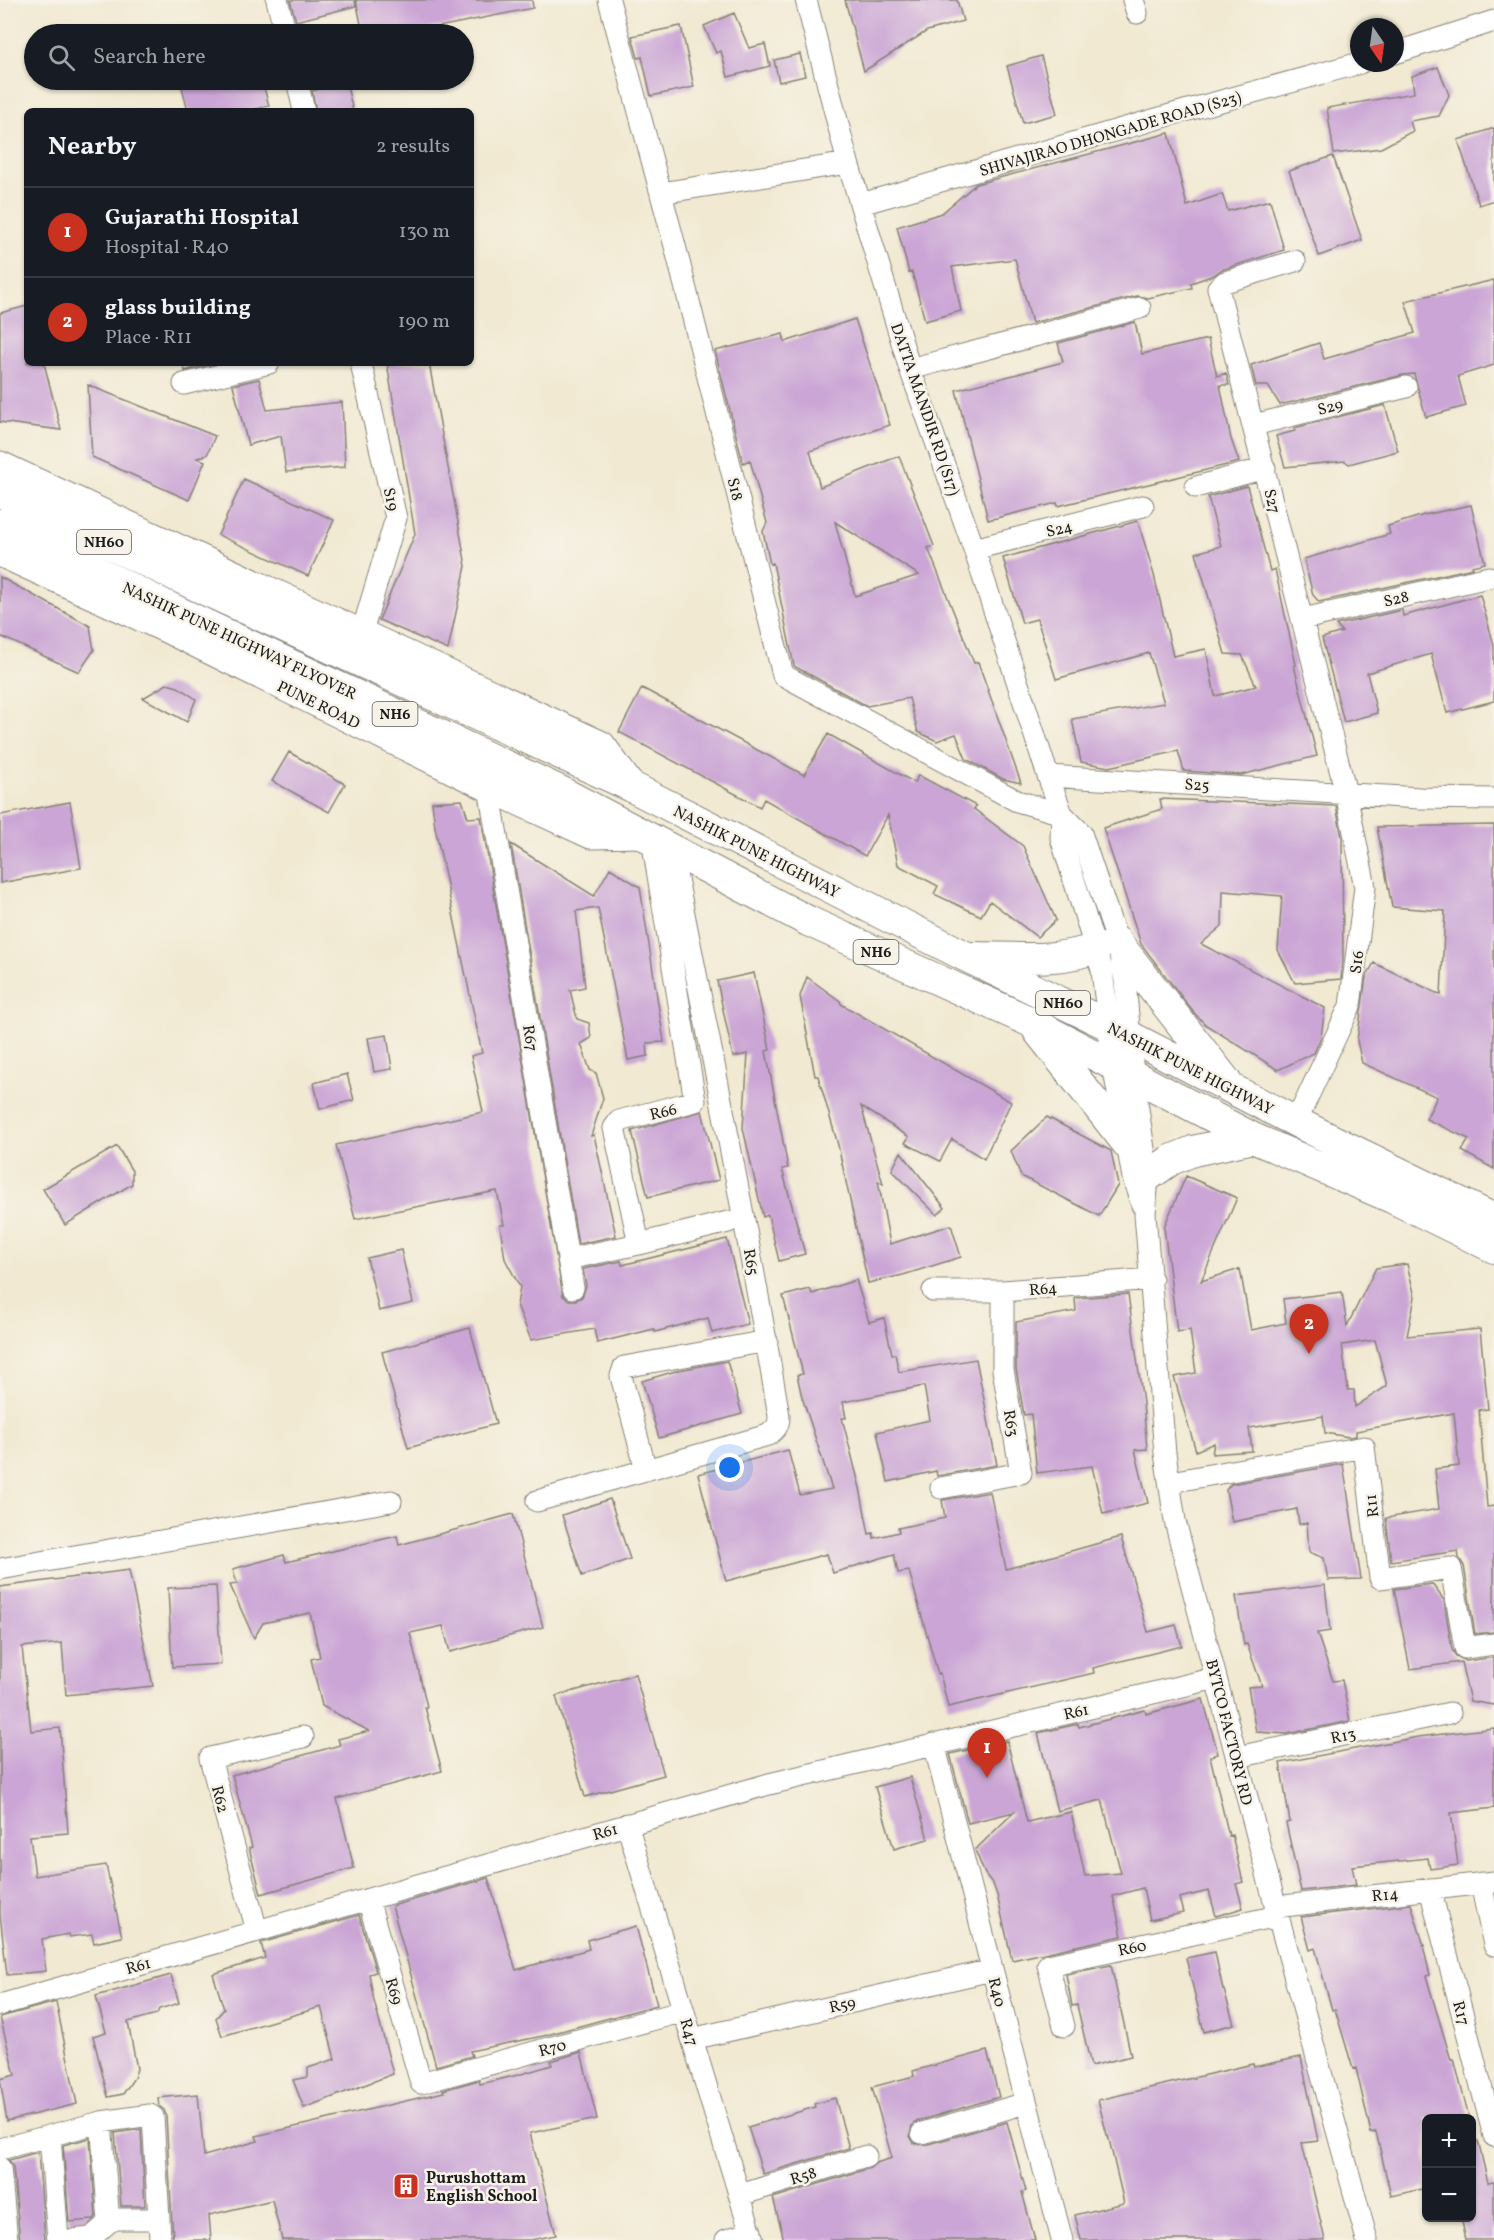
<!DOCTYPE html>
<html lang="en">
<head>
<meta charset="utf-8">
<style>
  body { margin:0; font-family:Vollkorn,serif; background:#20242c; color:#f1f3f6 }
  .controls { position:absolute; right:18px; bottom:18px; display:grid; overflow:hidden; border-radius:9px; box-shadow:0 2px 4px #0004 }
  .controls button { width:54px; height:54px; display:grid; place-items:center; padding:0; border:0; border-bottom:2px solid #363941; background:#171b24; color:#f1f3f6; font:30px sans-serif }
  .compass { position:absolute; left:1350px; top:18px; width:54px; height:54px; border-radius:50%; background:#171b24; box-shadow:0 2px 4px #0004; rotate:167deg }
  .you { position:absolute; left:730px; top:1468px; width:21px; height:21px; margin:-15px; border:4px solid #fff; border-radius:50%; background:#1a73e8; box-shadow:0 0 0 9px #1a73e833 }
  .badge { display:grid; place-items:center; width:39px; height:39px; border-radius:50%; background:#c8321e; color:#fff; font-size:20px; font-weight:700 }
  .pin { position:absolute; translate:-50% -50px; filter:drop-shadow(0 2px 3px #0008) }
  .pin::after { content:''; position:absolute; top:32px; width:21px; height:18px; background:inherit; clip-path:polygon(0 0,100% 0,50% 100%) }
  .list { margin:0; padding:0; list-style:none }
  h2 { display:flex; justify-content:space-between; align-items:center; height:78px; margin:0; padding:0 24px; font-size:26px }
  h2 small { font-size:20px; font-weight:400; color:#9ea1a6 }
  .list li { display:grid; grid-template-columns:39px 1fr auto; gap:18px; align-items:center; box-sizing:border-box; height:90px; padding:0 24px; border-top:2px solid #363941 }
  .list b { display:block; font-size:22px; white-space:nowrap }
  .list p { margin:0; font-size:20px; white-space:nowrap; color:#9ea1a6 }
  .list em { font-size:20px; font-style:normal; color:#9ea1a6 }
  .icon { flex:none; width:33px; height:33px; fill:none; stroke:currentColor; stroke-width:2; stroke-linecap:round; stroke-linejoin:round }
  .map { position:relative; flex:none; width:1494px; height:2240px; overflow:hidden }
  .search { position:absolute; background:#171b24; box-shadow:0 2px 4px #0004; left:24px; top:24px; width:450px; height:66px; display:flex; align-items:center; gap:15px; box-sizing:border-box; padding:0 21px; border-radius:33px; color:#9ea1a6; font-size:22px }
  .panel { position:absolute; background:#171b24; box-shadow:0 2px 4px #0004; left:24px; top:108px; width:450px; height:258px; border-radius:9px }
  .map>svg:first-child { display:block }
</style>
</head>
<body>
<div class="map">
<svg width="1494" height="2240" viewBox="0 0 1494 2240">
  <rect width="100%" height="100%" fill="#f7f3e8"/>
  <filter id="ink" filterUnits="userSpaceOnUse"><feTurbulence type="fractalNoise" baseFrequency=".0167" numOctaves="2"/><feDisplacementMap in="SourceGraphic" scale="12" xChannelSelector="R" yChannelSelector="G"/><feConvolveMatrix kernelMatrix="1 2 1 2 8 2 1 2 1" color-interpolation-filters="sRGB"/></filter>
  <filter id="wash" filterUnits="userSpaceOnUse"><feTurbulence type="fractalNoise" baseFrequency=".008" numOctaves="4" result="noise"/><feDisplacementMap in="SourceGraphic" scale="24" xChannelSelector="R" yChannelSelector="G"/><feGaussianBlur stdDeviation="1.35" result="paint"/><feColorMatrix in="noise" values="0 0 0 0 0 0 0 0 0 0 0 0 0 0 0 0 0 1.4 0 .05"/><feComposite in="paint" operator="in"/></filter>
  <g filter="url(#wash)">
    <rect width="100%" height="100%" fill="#f1e9d2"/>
    <g id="blocks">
      <path fill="#caa5d5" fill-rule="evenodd" d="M290,0h65l1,6 -60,15z
        M356,0h176l1,8 -130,26h-40z
        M845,0h112l6,21 -36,10 -63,40z
        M734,13l15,35 16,-4 5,22 -42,11 -7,-26 -5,2 -12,-27z
        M681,26l13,61 -43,9 -9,-39 -4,1 -6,-22z
        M800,54l5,22 -26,6 -5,-22z
        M1041,56l16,58 -34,9 -16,-57z
        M1438,67l11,28 -10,21 -29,5 3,10 -32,17 -47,6 -7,-46 87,-15 -2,-17z
        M196,80h66l7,26 -22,5h-59l-7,-28z
        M346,82l7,29h-37l-4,-20z
        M1494,128v72l-15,5 -21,-65z
        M1169,133l18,73 35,-12 6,17 42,-11 14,50 -63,20 -7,5 -23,8 1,5 -44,10 -11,-2 -105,27 -17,-64 -63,8 9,44 -36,10 -13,-49 -3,1 -12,-46 45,-14 34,-29z
        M1333,156l29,84 -43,16 -30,-85z
        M1494,280v85l-36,11 8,30 -40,11 -12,-43 -11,1 -123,30 -12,-19h-12l-5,-21 68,-22 5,16 91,-26 -10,-32z
        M27,306v57h17l17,67 -61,-8v-109z
        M855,319l35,106 -80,26 10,36 79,-31 35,90 -6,2 46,115 4,-1 43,121 -18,-4 -37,-20 -10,-25 -19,7 -19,-9 -9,-34 -42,8 -73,-40 -21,-103 -3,1 -7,-33 4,-8 -17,-63 -7,3 -28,-112 68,-17 2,8zM835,522l84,53 -64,21z
        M1135,322l7,32 66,-15 9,37 9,-3 3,12h-9l11,54 8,23 -181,44 -1,-3 -69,17 -32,-130 107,-28 -5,-19z
        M183,363h33l-31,8z
        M387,363h42l37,203 -18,84 -69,-30 36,-86z
        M259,379l8,31 75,-8 3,65 -59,5 -5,-36 -33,9 -15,-60z
        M88,385l127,51 -8,19 -10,3 8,3 -16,39 -97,-43z
        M1385,405l13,46 -49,13 -4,-3 -60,6 -9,-31 19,-5 -1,-3z
        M244,479l90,41 -26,56 -90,-41z
        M1247,486l23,85 5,-2 21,96 -2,1 23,90 -76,19 -57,-4 -6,-20 -69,16 -28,-5 -9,-43 92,-16 -15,-50 -93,26 -19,-60 -15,4 -19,-65 135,-37 16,54 19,81 33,-7 9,47 41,-10 -14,-31 -17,-1 -29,-101 25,-7 -13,-49z
        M1471,505l14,58 -13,3 1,2 -154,34 -6,-7 -9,-36 86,-25 -2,-8 36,-11z
        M0,577l90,49 4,24 -15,22 -79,-36z
        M1480,595l14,50v56l-47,12 -16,-59 -64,19 10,40 -33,9 -22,-84 20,-6 -6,-7 66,-15 1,6z
        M167,684l11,3 18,12 -9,23 -44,-24z
        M642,688l162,87 24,-41 87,49 3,-8 58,31 -2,3 49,37 33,74 -19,17 -47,-36 -9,15 -47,-22 4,-8 -40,-21 -10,-50 -23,41 -101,-57 -4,8 -141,-75z
        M289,752l56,32 -16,28 -57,-31z
        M1160,799l176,7 6,31 1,122 -2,20 -46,4 -17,-33 4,-54 -59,-5 -1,35 -21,18 124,64 -4,29 -7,16 -36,17 -72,-45 -12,-12 -53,-69 -38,-116 59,-19z
        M462,800l6,18 13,-1 82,479 6,4h7l6,-3 4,-11 -3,-17 38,-8 1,4 105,-26 21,85 -36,9 -4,-15 -53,14 -1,-3 -57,14 -3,-14 -63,11 -14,-35 3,-18 -15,-28 -5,-34h4l-7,-34 -142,28 -19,-74 147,-33 -12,-56 11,-3 -47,-226 -3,-25z
        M70,802l11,66 -81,15v-68z
        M1494,825v344l-32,-18 7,-12 -43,-20 11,-22 -75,-34 -5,-22 9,-64 8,-14 67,32 4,-84 -53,-4 -15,-80z
        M511,844l83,52 16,-28 30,19 24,155 -17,1 1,13 -20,4 -30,-152 -22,3 9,76 -15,3 7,29 12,4 2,15 -10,6 9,26 6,3 7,25 -12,38 3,-1 22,101 -38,8z
        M754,973l16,77 -4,1 22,117 -6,1 23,85 -26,7 -11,-46 -5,2 -20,-89 5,-74 -15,3 -16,-76z
        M807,977l33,24 1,3 170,98 -27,57 -32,-20 -12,22 -35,-18 4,-6 -48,-31 22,78 -5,-3 12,63 61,-19 10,32 -58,18 -35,8 -30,-138 -20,-69h-3l-15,-80z
        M387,1035l5,34 -18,3 -6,-34z
        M347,1074l7,26 -34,9 -6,-26z
        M702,1111l17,69 -71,17 -16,-66z
        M1047,1117l64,34 7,34 -19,31 -78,-40 -10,-25z
        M117,1146l15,25v13l-67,41 -22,-36z
        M901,1152l44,56 -8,7 -45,-45z
        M1186,1176l51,22 -36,83 39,-12 11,61 35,-7 -3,-24 59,-7 5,34 29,-58 31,-4 8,33 -8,39 73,-7 8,80 -9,1 8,97 7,-1v126l-19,2 -11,-68 -5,-8 -1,-7 -67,10 -5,-43 53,-9 -4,-40 24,-3 -5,-53 -98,18v5l-7,1 -24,-4 -2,-17 -74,12 3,23 -40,3 2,-11 -18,8 -22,-74 22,-4 -6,-43 -13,2 -13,-105zM1375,1340l12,46 -32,21 -1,-17h-6l-6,-45z
        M401,1250l12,53 -34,8 -12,-53z
        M856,1280l13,42 15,-4 8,36h3l4,18 77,-13 21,106 -60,11 -1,-5 -48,11 -11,-50 53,-12 -6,-34 -81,16 3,16h-4l18,70 9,46 4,-1 1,5 25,-6 -1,-4 47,-10 -3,-18 48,-8 16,77 115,-32 27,95 28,-7 6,21 -89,22 1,5 -146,34 -8,-34 -2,1 -29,-103 -11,2 -4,-19 -61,19 -6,-19 -101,27 -28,-107 90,-24 12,45 32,-6 -30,-92 -5,-22 6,-1 -20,-78 27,-7 2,5z
        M1128,1294l15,109 4,46 -12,1 13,53 -45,11 -11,-48 -55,7 -6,-59 -7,1 -8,-46v-47l60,-11 -1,-13z
        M470,1328l26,96 -88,24 -26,-96z
        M727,1361l15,53 -83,24 -17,-57 37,-11z
        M1343,1464l18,115 -33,1 -4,-22 -15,-6 -2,-29 -8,1 -2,-15 -65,13 -6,-32 5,-6z
        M610,1499l20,60 -48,17 -20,-61z
        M513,1514l30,113 -93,25 -7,-26 -33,7 17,74h-2l17,64 -105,28 17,69 -93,26 -12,-46 3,-1 -20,-72 108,-30 -2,-6 31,-8 -47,-25 -11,-47 9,-2 -10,-44 -47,10 -9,15 -24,-53 7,-1 -4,-15 51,-14 2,7 111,-26 2,9z
        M129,1570l24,116 -87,9 -4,-52 -40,4 9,84 29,-3 8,105 -38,3 5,40 71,-11 16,72 -28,6 -2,-9 -23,3 -1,-3 -26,5 4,32 -39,4 -7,-60v-328z
        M1432,1584l12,16 8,50 4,6 10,5 28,-4v48l-24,-4 -9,-39 -51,7 -16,-80z
        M1325,1585l5,46 -13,2 16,48 9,-1 8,41 -63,13 -31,-2 -8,-45 14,-1 -15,-42 -3,1 -8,-49z
        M216,1586l5,78 -49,3 -4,-79z
        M635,1674l29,101 -79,22 -29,-101z
        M1203,1699l15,55 -8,2 19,80 3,-1 11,47 -7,2 7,24 -27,8 -7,-25 -30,7 4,15 -33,7 -7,-32 -30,8 9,40 -110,24 -15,-65 -4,-11 -8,-10 -10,-24 39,-38 -46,11 -18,-69 57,-13 20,81 44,-10 14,64 36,-3 -19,-73 -45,11 -19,-78 40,-9 1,3 66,-17 1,4z
        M1494,1728v80l-43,5 7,52 -28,4 -2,-11 -76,8 4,19 -55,6 -15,-68 4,-1 -10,-59 138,-26z
        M910,1777l18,62 -34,10 -19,-62z
        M488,1878l28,92 73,-21 -2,-9 49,-14 21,79 -114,31 -73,15 2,5 -36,10 -44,-160z
        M1411,1904l13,42h-1l7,29 -4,1 25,84 3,-1 15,59h-43v70l-35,8 -15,-64 -5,1 -15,-65 -3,1 -18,-60 -3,1 -17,-62 -5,2 -9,-33z
        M359,1915l17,57 -7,2 5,27 19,73 -89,34 -11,-28 15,-3v-9l27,-9 -14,-52 -99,29 -6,-18 8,-9 -11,-35 52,-16 -4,-15z
        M1215,1952l8,38h1l10,34 -30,8 -18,-74z
        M1111,1965l20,91 -40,10 -14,-61 -5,1 -6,-32z
        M171,1975l8,28 -20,6 -2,5 -29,8 9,47 -3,9 -11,16 -15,3 -15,-61 13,-4 -10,-36z
        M56,2002l21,102 -70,17 -7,-42 15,-4 -15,-58z
        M987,2051l12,46 -81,24 -6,4 -2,11 4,7 11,2 82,-23 19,69 -4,1 13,48h-251l-11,-42 97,-30 6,-5 16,-5 -20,-71 42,-11 -1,-5z
        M581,2052l16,67 -67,14 26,102 -25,5h-249l-10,-40 -63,15 2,25h-38l-7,-124 -2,-6 -5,-4 -1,-8 40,-4 6,62 54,-15 -2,-5 188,-44 -1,-2 36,-10 1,4 38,-9 34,-10 -1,-4z
        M1301,2057l17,84 -16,2 23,97h-244l-6,-25 49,-12 -16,-68h-1l-9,-35 155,-36 1,3z
        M835,2098l14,50 -86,26 -15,-47 67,-20 -1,-3z
        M141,2129l4,77h-24l-6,-73z
        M90,2138l6,79 -4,3 -23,2 -6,-77z
        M1478,2141l10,42 6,-1v58h-28l-5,-23h11v-75z
        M38,2152l7,88h-25l-7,-73 -4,-7z"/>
    </g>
  </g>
  <g filter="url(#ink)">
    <use href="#blocks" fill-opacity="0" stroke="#868277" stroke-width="1.5"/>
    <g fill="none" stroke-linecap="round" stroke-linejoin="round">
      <g stroke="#868277" stroke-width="23">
        <path id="minor" d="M277,0l9,34
          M609,0l66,246 108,429 234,126 45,13
          M806,0l42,163 62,206 64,180 74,227 14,38 19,19 37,111 7,36 8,95 15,101 -3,38 20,239 10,68 103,395 89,324
          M1133,0l4,13
          M1395,53l99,-32
          M297,80l7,31
          M661,193l187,-30
          M861,204l309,-89 190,-52
          M1295,261l-70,21 -7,6 128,505 19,94 -15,119 -54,116
          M361,363l35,155 -34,114
          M910,369l230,-61
          M184,384l85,-21
          M1254,425l152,-38
          M1196,487l69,-19
          M974,549l169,-43
          M1303,619l186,-42
          M1048,776l372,22 74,1
          M489,788l84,500
          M1062,814l-1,24 41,132 11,95 20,113 9,27
          M652,839l43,262 -76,20 -5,7 25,116 89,-22
          M568,1259l71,-15
          M933,1291h70l149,-12
          M646,1470l-25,-94 3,-9 143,-26
          M1171,1482l193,-35 16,131 71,-10 14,80 29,-4
          M941,1488l80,-15 -18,-103v-79
          M537,1501l231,-66c8,-6 11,-9 11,-19 -32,-190 -70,-378 -108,-567
          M0,1569l391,-68
          M934,1744l128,496
          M1237,1757l213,-44
          M627,1824l126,416
          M1481,1883l13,62
          M1430,1889l64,247
          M368,1899l53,184 263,-72
          M1275,1907l219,-25
          M257,1931l-47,-173 93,-21
          M0,2005l769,-221 447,-106
          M1064,2026l-16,-61 230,-49
          M692,2039l300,-69
          M101,2122l8,100
          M922,2133l104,-30
          M50,2136l8,104
          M0,2149l101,-27 49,-7 3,2 6,102
          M0,2168l7,72
          M740,2195l126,-39
          M73,2240l18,-2 18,-16 7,-3h43l1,21
          M726,2240l25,-8"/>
      </g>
      <g stroke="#868277" stroke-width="29">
        <path id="major" d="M0,465l602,280 30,42
          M0,553l166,76 323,159 102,47 51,-1"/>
      </g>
      <g stroke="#868277" stroke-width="32">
        <path id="highway" d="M0,492l207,99 425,196 335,170 143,69 186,96 198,97
          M0,524l183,90 377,177 248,130 223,101 222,116 139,60 102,50
          M1117,942l109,139
          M973,957c38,0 89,6 124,-10
          M1038,1031l91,115
          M1148,1176l23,-16 22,-9 60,-13"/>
      </g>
      <use href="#minor" stroke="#fff" stroke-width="21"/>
      <use href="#major" stroke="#fff" stroke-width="27"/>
      <use href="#highway" stroke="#fff" stroke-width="30"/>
    </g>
  </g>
  <defs>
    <g id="building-square" transform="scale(1.35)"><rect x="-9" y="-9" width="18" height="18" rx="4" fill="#c8321e" stroke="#f7f3e8"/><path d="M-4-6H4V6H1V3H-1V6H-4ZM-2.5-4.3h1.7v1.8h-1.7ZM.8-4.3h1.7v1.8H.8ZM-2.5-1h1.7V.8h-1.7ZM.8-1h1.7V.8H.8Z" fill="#fff"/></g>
  </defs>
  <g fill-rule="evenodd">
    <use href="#building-square" x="406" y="2186"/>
  </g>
  <g text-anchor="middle" stroke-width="5" stroke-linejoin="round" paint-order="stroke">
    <g fill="#f7f3e8" stroke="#5e5c59" stroke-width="1.5">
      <rect x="77" y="530" width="54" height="24" rx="4.5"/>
      <rect x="372.5" y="702" width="45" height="24" rx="4.5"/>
      <rect x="853.5" y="940" width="45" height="24" rx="4.5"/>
      <rect x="1036" y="991" width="54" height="24" rx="4.5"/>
    </g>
    <g font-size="15" font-weight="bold" fill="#1c1c1c">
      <text x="104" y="547">NH60</text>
      <text x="395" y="719">NH6</text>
      <text x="876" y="957">NH6</text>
      <text x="1063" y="1008">NH60</text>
    </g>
    <g font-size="16" fill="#1c1c1c" stroke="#f7f3e8">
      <text transform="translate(1110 133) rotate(-16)" y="6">SHIVAJIRAO DHONGADE ROAD (S23)</text>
      <text transform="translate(1330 406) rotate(-14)" y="6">S29</text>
      <text transform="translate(926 409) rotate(71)" y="6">DATTA MANDIR RD (S17)</text>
      <text transform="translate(736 489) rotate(76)" y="6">S18</text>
      <text transform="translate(392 499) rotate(77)" y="6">S19</text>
      <text transform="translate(1273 501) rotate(76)" y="6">S27</text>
      <text transform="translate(1059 528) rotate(-14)" y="6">S24</text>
      <text transform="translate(1396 598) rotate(-13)" y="6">S28</text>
      <text transform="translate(240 640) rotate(25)" y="6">NASHIK PUNE HIGHWAY FLYOVER</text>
      <text transform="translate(319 704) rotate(26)" y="6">PUNE ROAD</text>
      <text transform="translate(1197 784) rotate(3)" y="6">S25</text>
      <text transform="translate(757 851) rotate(27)" y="6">NASHIK PUNE HIGHWAY</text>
      <text transform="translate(1356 962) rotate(-83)" y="6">S16</text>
      <text transform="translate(531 1038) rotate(81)" y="6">R67</text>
      <text transform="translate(1191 1068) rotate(27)" y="6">NASHIK PUNE HIGHWAY</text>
      <text transform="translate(663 1111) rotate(-14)" y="6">R66</text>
      <text transform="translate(752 1262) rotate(80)" y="6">R65</text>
      <text transform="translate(1043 1288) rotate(-5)" y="6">R64</text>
      <text transform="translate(1012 1423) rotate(80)" y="6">R63</text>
      <text transform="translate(1371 1506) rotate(-97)" y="6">R11</text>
      <text transform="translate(1076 1711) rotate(-13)" y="6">R61</text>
      <text transform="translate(1230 1732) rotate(76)" y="6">BYTCO FACTORY RD</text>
      <text transform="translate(1343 1735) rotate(-12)" y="6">R13</text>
      <text transform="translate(221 1799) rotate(75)" y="6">R62</text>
      <text transform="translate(605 1831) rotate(-16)" y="6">R61</text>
      <text transform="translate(1385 1894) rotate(-6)" y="6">R14</text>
      <text transform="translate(1132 1947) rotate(-12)" y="6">R60</text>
      <text transform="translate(138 1965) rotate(-16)" y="6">R61</text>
      <text transform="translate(395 1991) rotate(74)" y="6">R69</text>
      <text transform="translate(998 1992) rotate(76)" y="6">R40</text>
      <text transform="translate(842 2004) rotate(-13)" y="6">R59</text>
      <text transform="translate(1462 2013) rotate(75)" y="6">R17</text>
      <text transform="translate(690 2032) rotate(73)" y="6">R47</text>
      <text transform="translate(552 2047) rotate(-15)" y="6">R70</text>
      <text transform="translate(803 2175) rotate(-17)" y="6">R58</text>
    </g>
    <g font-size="16" font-weight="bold" fill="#1c1c1c" stroke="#f7f3e8" text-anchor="start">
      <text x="426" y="2183">Purushottam<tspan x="426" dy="18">English School</tspan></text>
    </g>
  </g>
</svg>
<div class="controls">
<button>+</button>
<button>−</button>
</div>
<svg class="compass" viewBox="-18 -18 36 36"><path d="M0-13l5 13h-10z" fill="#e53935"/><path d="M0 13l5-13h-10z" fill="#9ea1a6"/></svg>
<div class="you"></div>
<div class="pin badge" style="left:987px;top:1778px">1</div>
<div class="pin badge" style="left:1309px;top:1354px">2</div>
<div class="search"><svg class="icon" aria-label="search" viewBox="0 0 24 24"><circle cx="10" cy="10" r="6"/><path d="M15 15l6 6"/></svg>Search here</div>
<section class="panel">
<h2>Nearby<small>2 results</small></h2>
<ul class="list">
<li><span class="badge">1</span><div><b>Gujarathi Hospital</b><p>Hospital · R40</p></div><em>130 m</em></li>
<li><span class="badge">2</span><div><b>glass building</b><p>Place · R11</p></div><em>190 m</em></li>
</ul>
</section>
</div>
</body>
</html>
